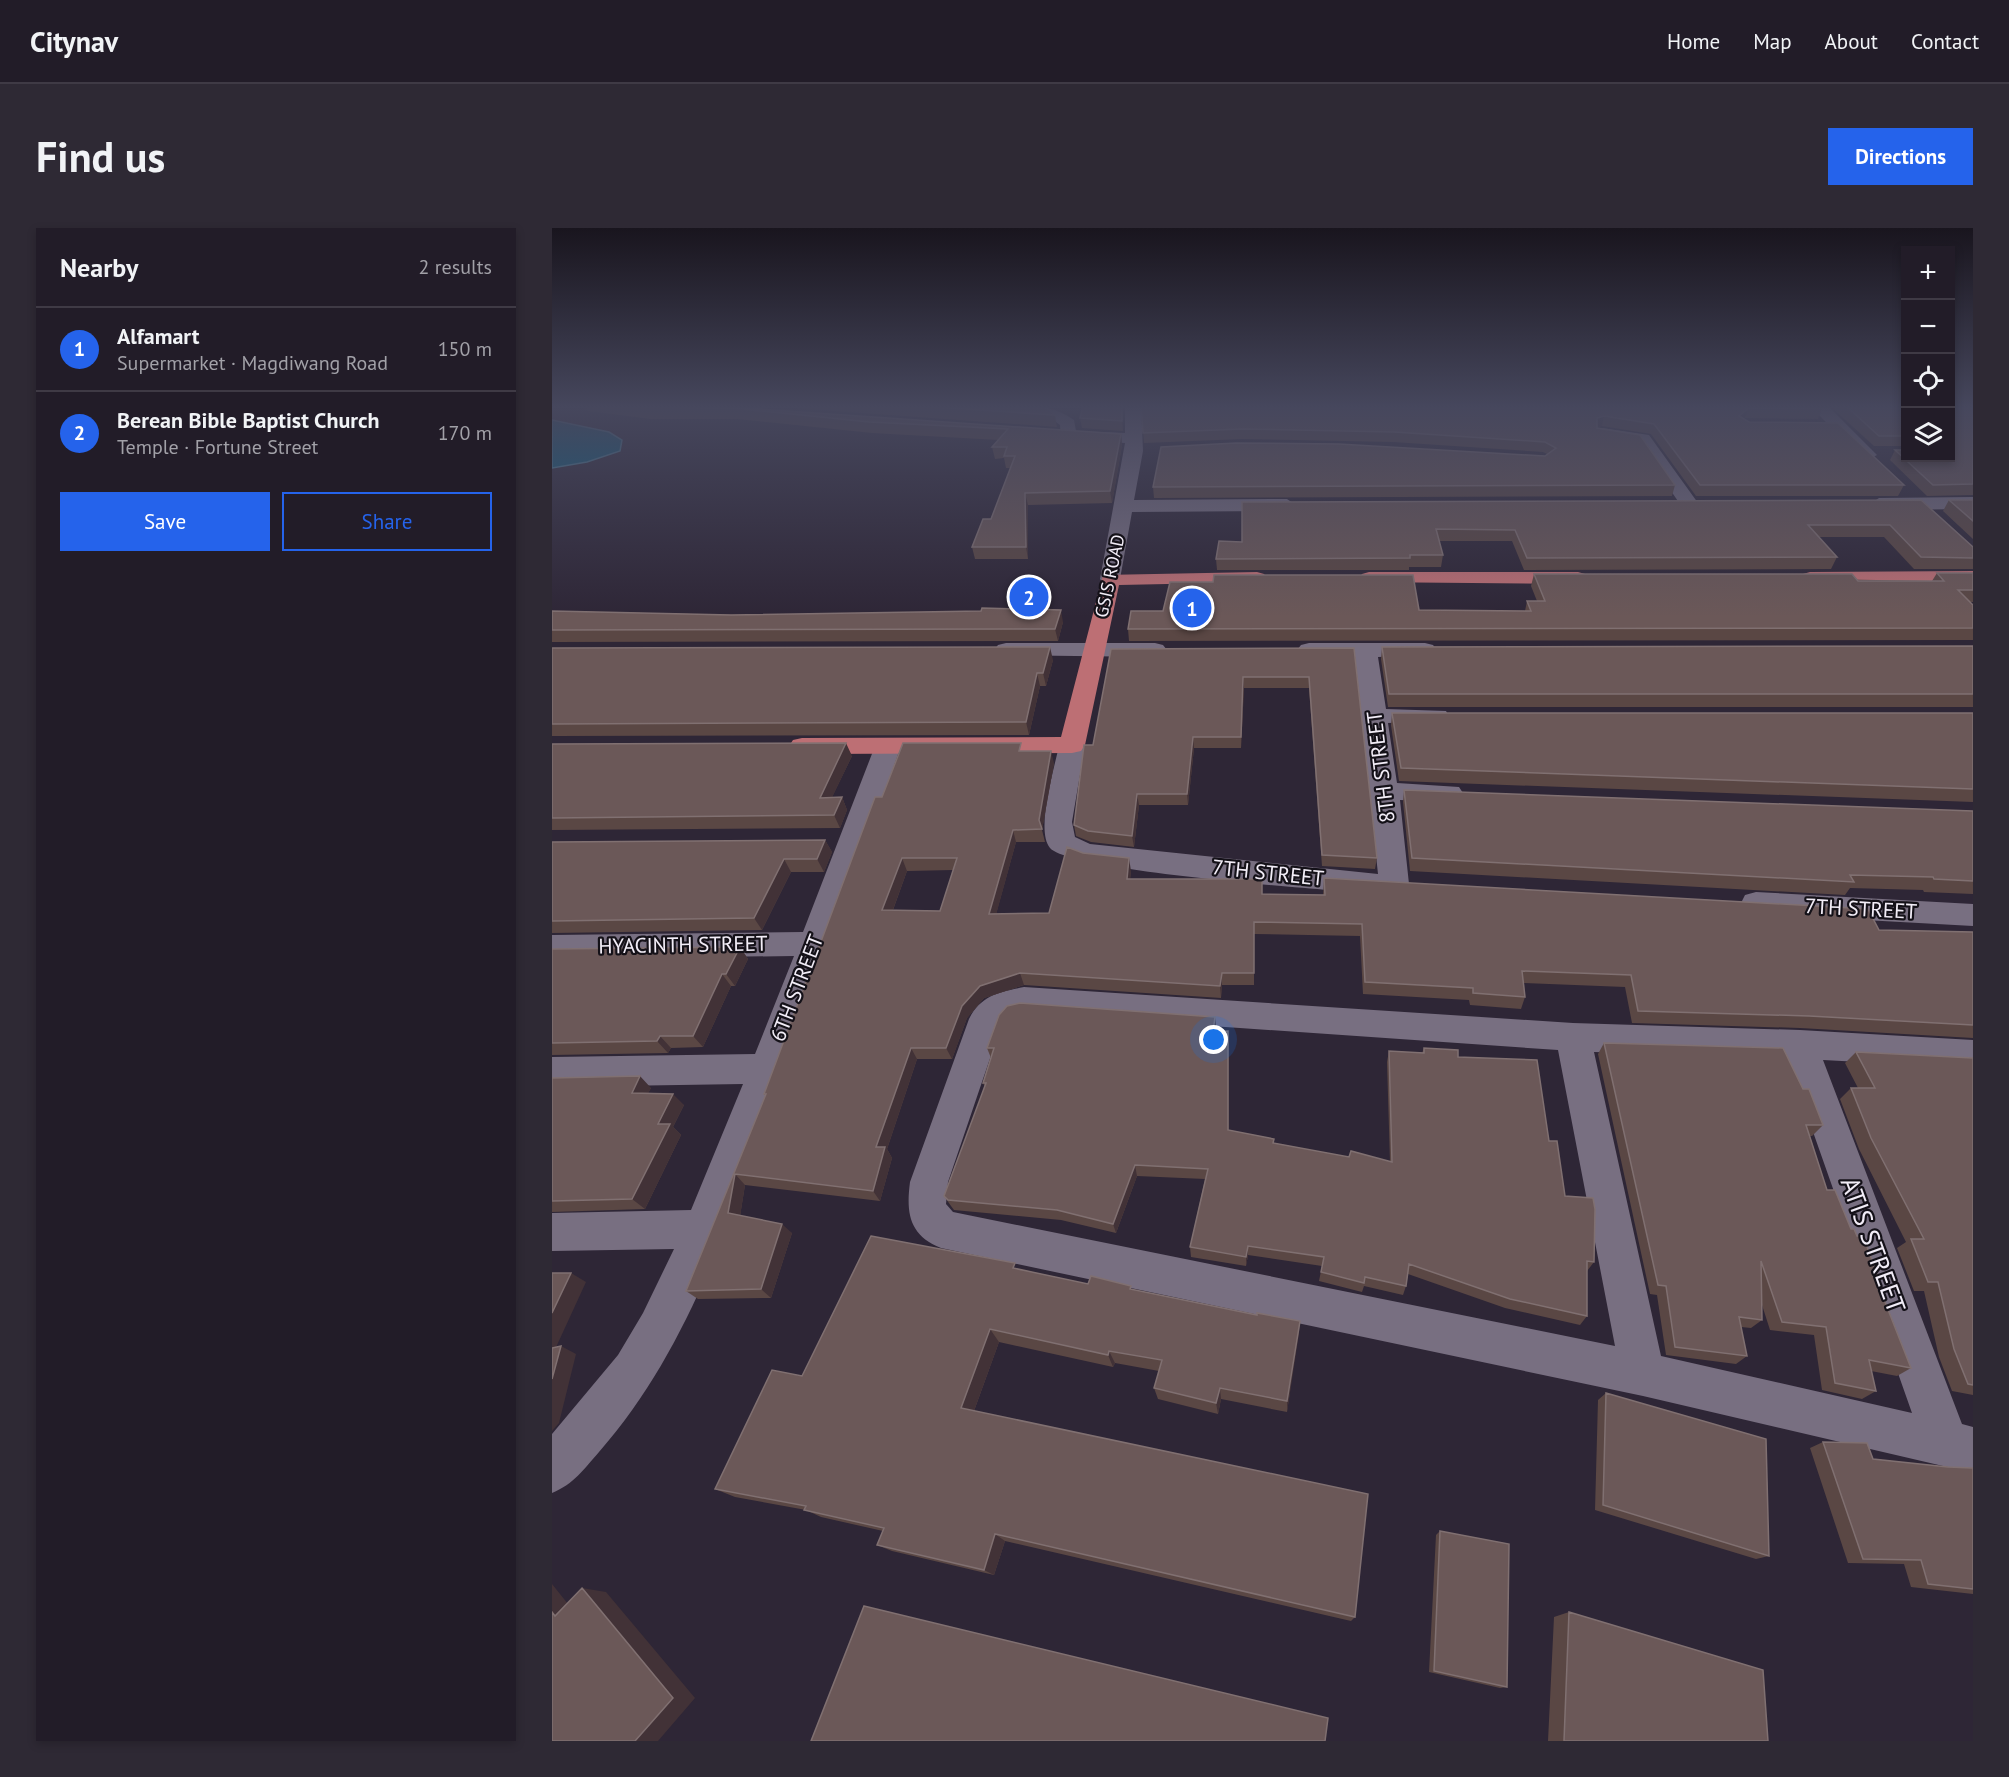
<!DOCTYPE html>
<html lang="en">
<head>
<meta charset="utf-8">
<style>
  body { margin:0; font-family:"PT Sans",sans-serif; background:#2e2934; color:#f1f3f6 }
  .controls { position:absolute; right:18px; top:18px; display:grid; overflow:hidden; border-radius:0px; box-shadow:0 3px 9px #0003 }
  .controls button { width:54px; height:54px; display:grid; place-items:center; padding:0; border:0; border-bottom:2px solid #3f3a45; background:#221c28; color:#f1f3f6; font:30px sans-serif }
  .you { position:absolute; left:662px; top:812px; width:21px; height:21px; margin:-15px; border:4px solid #fff; border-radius:50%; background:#1a73e8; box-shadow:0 0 0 9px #1a73e833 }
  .badge { display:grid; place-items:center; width:39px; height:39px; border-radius:50%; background:#2563eb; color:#fff; font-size:20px; font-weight:700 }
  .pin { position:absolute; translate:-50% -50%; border:3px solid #fff; box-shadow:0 2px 6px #0006 }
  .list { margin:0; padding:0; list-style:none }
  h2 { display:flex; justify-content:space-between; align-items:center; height:78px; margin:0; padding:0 24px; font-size:26px }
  h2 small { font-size:20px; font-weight:400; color:#a2a1a8 }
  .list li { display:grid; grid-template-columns:39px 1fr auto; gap:18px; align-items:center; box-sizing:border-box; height:84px; padding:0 24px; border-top:2px solid #3f3a45 }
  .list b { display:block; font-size:22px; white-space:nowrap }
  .list p { margin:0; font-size:20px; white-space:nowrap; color:#a2a1a8 }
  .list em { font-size:20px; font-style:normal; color:#a2a1a8 }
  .actions { display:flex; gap:12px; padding:18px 24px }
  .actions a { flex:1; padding:14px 0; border:2px solid #2563eb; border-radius:0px; text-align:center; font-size:21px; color:#2563eb }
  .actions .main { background:#2563eb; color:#fff }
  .icon { flex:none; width:33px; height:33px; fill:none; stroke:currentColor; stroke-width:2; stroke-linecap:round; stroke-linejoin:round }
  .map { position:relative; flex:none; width:1421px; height:1513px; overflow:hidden; border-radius:0px }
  header { display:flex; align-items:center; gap:36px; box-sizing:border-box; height:84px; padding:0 30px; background:#221c28; border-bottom:2px solid #3f3a45 }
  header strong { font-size:28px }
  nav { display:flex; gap:33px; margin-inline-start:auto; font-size:21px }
  .intro { display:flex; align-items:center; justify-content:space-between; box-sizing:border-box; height:144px; padding:0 36px }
  h1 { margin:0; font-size:42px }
  .button { padding:15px 27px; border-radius:0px; background:#2563eb; color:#fff; font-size:21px; font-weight:700 }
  main { display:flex; gap:36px; padding:0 36px }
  aside { flex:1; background:#221c28; border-radius:0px; box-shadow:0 3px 9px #0003 }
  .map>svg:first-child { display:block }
</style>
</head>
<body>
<header>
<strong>Citynav</strong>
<nav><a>Home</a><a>Map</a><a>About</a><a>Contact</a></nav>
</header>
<div class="intro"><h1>Find us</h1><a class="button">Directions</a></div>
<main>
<aside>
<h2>Nearby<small>2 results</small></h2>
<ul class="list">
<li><span class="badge">1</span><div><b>Alfamart</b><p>Supermarket · Magdiwang Road</p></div><em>150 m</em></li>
<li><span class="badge">2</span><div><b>Berean Bible Baptist Church</b><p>Temple · Fortune Street</p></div><em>170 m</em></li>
</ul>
<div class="actions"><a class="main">Save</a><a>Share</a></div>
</aside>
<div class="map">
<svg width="1421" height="1513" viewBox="0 0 1421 1513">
  <rect width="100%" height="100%" fill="#2e2636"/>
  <path fill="#026284" stroke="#4a8ca6" stroke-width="1.5" d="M0,192l57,12 13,8 -2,11 -33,11 -35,6z"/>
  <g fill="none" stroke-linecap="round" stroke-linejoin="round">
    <path fill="#786f81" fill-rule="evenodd" d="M464,177c23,0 39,2 58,15l2,11 49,2v-28h16l2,46 -9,49 153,-1 9,6 -9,6 -155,1 -12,67 -3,4h-14l-3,-4 25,-136 -64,-4 -1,-14 -11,-8 -31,-9z
      M1245,177l32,2 48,48 -9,5 -6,-1 -45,-46 -18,-5z
      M1050,200l47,7 49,68 -2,4h-14l-44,-64 -42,-6 -2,-4 2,-4z
      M1421,269v12l-94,1 -9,-6 9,-6z
      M454,415h149l8,2 4,5 -4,5 -8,2 -157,-2 -4,-5 4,-5z
      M757,415h116l8,2 4,5 -4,5 -55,2 8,52 60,2 3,5 -3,5 -58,2 9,60 62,4 4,6 -4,6 -10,3 -49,-2 9,84 -4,7 -11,4 -11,-4 -2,-4 -12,6c-44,-3 -300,-22 -319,-45 -15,-18 5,-81 9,-103l4,-6 9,-2 9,2 4,6 -13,77 3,15 15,7 288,30 -23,-217 -54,-2 -4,-5 4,-5z
      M336,510l9,2 4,6c-37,104 -74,208 -113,312 -50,135 -92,284 -189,394 -15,17 -25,32 -47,41v-59l66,-79 25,-42 31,-64 -122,2v-38l139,-3 52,-126 -191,3v-30l203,-3 39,-98 -242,3v-24l251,-3 72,-186 4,-6z
      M1204,664l217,12v22l-217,-12 -11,-3 -4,-8 4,-8z
      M472,759l549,36 227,7 173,10v28l-150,-8 139,364 11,3v46l-330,-77 -702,-148c-32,-13 -35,-35 -31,-66l59,-163c12,-24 31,-27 55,-32zM472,785l534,37 57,296 -662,-134 -7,-8 2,-22 53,-156 9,-10zM1042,824l193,6 125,355 -251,-57z"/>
    <path fill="#bd6f74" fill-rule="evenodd" d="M1421,343v12l-163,1 -7,-2 -3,-4 3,-4 7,-2z
      M705,344l7,2 3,4 -3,4 -145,3 -34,160 -4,6 -9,2 -270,1 -9,-2 -4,-6 4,-6 9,-2 259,-1 42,-162z
      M817,344h209l7,2 3,4 -3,4 -7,2 -216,-2 -3,-4 3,-4z"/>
  </g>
  <path fill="#5a4744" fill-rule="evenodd" d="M33,177h116l420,29 1,11 -10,58 -84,2v54h-53l-3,-12 19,-28 20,-51h-5l-2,-10 -9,1 -3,-12 7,-7 -127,-7 -135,-14h-86l-63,-8z
    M199,177h285l19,10 2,12z
    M571,177v26l-41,-3 -2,-10z
    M589,177h673l8,4 -4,10 -73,-1 -1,1 5,3 155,63 -6,11h-202l-45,-62 -49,-8 -5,1 78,58 -3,11 -518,2 -1,-11 392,-31 2,-2 -4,-2 -150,-10 -151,-3 -98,4z
    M1277,177h76v41h-31z
    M1421,178v89l-46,1 -37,-36 5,-10 10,8z
    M1369,272l52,47v22h-59l-30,-32h-65l18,20 -6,12 -307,1 -12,-29h-73l4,14 -2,12h-32v3h-192l-1,-11 26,-17v-40z
    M1397,272h24v39l-30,-28z
    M1385,345h36v29h-3l3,3v35l-844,1 -1,-12 291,-19 106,1 2,-10h10l-6,-15 3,-12 398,7z
    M0,383l511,11 -5,19 -506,1z
    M1421,418v61h-585l-7,-48 1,-12z
    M0,420l501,12 -7,26h-6l-11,49 -477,1z
    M802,420l23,210 -2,11 -53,-3 -13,-178h-65l-3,60h-47l-6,57h-49l-5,42 -43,-5 -15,-6 -2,-11 19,-80 18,-96z
    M840,485h581v89l-574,-21 -8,-56z
    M0,516l300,12 -20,41h10l5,13 -7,18 -288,2z
    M471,523l31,12 -12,67 3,12h-29l-20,72 53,-1 82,-42 -1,8 132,15 61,1 1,-17 555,52 94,2v106l-173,-10 -168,-5 -7,-36 -101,-4 1,14 -4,12 -51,-4 -1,-5 -106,-6 -3,-58 -106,-2v51h-32l-1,13 -197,-13 -40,13 -17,20 -15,41h-35l-30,90 5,9 -12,43 -135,-16 -5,31 52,17 -21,65 -73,1 -12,-8 80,-195 -2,-2 118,-297zM401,642l-13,41 -47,-1 14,-39z
    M852,562l569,21v83l-49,-2 -1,-2 -73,-2 -5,7 -435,-24 -7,-69z
    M273,612l7,12 -8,20h-33l-29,58 -210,3v-91z
    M188,719l8,12 -13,27h-4l-28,61 -32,1 -3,5 -116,2v-106z
    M663,789l1,15 13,11v87l45,9v4l75,14 41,5 -3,-100 2,-11 33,2 2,-5 34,9 91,84 16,55 29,66 -7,9v45l-7,9 -75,-17 -97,-34 -2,12 -3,9 -39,-9 -2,6 -43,-11 3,-15 -74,-11 -2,11 -55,-9 -1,-10 15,-68 -68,-3 -21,57 -55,-13 -107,-10 -3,-4 -7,-10 41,-109 -2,-4 8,-25 -4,-10z
    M1052,815l199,46 20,36 -11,11h-2l17,54 24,39 28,50 -2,2 34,87 -14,8 -26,-5 5,20 -14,8 -40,-9 -8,-55 -44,-5 -8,-25v15l-11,8 -10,-1 6,29 -11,8 -70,-9 -9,-60 -7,-1 -52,-240z
    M1304,824l117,6v337l-21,-4 -13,-34 -15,-66h-10l-17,-43 9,-6 -47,-93 -19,-50 11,-11h7l-13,-25z
    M0,850l99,10 -3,5 36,12 -11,22 8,8 -36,74 -93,3z
    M467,1041l69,15 44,5 125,26 43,6 -13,91 -66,-13 -3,15 -60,-15 -4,-11 5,-17 -44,-8 -2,4 -114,-25 -25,69 381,206 -4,4 -346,-80 -11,34 -102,-24 -15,-6 6,-14 -62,-14 -15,-7 -71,-13 -20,-8 87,-113z
    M1054,1165l163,163 -13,3 -161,-49 3,-110z
    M1271,1214l50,17 75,8 25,1v126l-62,-7 -7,-23 -56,-1 -38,-115z
    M888,1303l67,156 -7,1 -71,-16 7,-137z
    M1017,1384l199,129h-220l6,-124z"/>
  <path fill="#423237" d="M570,177h1v26l-1,-10z
    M1197,180l-4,10 -10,8 4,-10z
    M1052,188l-2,10 -8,2 3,-10z
    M569,206l1,11 -10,58 -2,-12z
    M473,265l3,12v54l-2,-12z
    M509,382l2,12 -5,19 -3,-12z
    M498,419l3,13 -7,26 -3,-13z
    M485,445l3,13 -11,49 -3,-13z
    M691,449l1,11 -3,60v-11z
    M641,509l1,11 -6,57 -1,-11z
    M294,515l6,13 -26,54 -6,-12z
    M499,523l3,12 -12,67 -3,-10z
    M585,566l2,11 -5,42 -2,-11z
    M290,569l5,13 -7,18 -6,-13z
    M461,602l3,12 -23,84 -4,-12z
    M273,612l7,12 -8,20 -7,-13z
    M350,630l5,13 -19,52 -6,-13z
    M577,630l2,13 -2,20 -2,-12z
    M232,631l7,13 -29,58 -8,-12z
    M188,719l8,12 -13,27 -9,-12z
    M468,745l4,12 -40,13 -17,20 -15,41 -6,-11 16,-42 18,-20z
    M670,745v12l-1,13 -1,-12z
    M170,746l9,12 -28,61 -10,-11z
    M663,789l1,12 -2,14 -1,-11z
    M676,803l1,12v97l-1,-10z
    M108,808l11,12 -3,5 -11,-12z
    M359,820l6,11 -30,90 5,9 -12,43 -7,-10 3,-44z
    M88,848l11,12 -8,16 -11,-11z
    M121,866l11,11 -11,22 8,8 -36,74 -13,-10 26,-75z
    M583,937l2,11 -21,57 -3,-9z
    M183,946l10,11 -6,38 -11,-10z
    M230,996l10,9 -21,65 -10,-9z
    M696,1018v9l-2,11v-9z
    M19,1045l15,9 -34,74v-43z
    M748,1093l-1,13 -12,78v-11z
    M438,1101l9,13 -28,77 -10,-11z
    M9,1118l15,8 -17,69 -7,8v-52z
    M557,1123l6,12 -2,4 -5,-12z
    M668,1160l1,11 -3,15 -2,-11z
    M443,1306l10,7 -11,34 -10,-5z
    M0,1356l28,35 -25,-3 -3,-4z
    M30,1360l24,4 89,106 -37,43h-23z"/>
  <path fill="#6b5858" stroke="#807071" stroke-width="1.5" fill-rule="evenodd" d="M72,177h77l420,29 -11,57 -85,2 1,54h-54l11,-28h8l24,-63h-11l3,-9h-15l16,-18 -139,-7 -137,-14 -87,-1z
    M353,177h131l10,3 9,7z
    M531,177h39v16l-42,-3z
    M589,177h673l8,4 -73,-1 -10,8 10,6 89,1 66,62h-204l-46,-61 -50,-8 -7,2v10l43,7 35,50 -522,2 8,-40 75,-4 103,1 206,12 11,-8 -11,-6 -151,-10 -152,-3 -99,4z
    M1293,177h60v31h-26z
    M1398,177h20l3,1v78l-40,1 -38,-35h10v8h45z
    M1369,272l52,47v11l-52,-1 -31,-32h-82l29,32 -310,1 -12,-28 -79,-1 7,26h-33v3l-194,1 3,-18 23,1v-40z
    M1397,272h24v21z
    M1385,345h36v17h-15l15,15v23l-845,1 3,-18h32l7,-29h43l1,-7h199l6,35 112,1 -4,-10h18l-11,-27h318l6,7h86z
    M430,380l79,2 -6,19 -503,1v-19l179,4 250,-4z
    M1421,418v48h-584l-7,-47z
    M498,419l-7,26h-6l-11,49 -474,2v-76z
    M802,420l23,210 -55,-3 -13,-178h-66l-2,60h-48l-6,57h-50l-5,42 -44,-5 -14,-6 10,-80h9l18,-96z
    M840,485h581v76l-572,-21z
    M294,515l-26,55 22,-1 -8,18 -282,3v-74z
    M351,515h118l-2,8h32l-12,69 3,9 -29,1 -24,84 60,-1 18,-66 16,6 46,5 -2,21h135v15l63,1 -1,-17 544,31 11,21 94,2v93l-164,-9 -171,-5 -7,-36 -109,-4 3,26 -52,-4v-5l-108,-6 -3,-58 -108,-2v51h-32l-2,13 -200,-13 -40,13 -18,20 -16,42h-35l-35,99h9l-12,44 -138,-17 -7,39 54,11 -21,65 -75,2 80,-197h-2l111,-297h7zM350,630h55l-17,53 -58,-1z
    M852,562l569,21v70l-39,-2 -1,-2 -83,-2 4,7 -442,-24z
    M273,612l-8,19h-33l-30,59 -202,3v-79z
    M188,719l-14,27h-4l-29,62h-33l-3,5 -105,2v-94z
    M468,775l195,14 -2,15 15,-1v99l46,9 -1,4 76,14 2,-6 41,11 -3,-111 35,2v-5l34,2v7l79,3 12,81h8l8,55 28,2 2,11 -1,53 -7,-1v55l-77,-17 -101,-35 -3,22 -41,-9 -1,6 -43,-11 3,-15 -76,-11 -2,11 -56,-10 18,-78 -73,-4 -22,59 -56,-14 -109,-10 -4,-4 42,-113h-3l11,-35h-7l12,-33 8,-9z
    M1052,815l179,5 20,41h6l14,36h-17l21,65h8l16,39h3l3,7h6l16,43h-3l35,89 -42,-8 7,31 -41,-8 -9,-56 -44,-5 -21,-61 1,59 -23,-3 8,39 -72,-9 -9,-61 -8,-1z
    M1304,824l117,6v327l-5,-1 -14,-35 -16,-67h-10l-17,-43h13l-53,-101 -20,-50h24z
    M88,848l-8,17 41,1 -15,30h12l-38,75 -80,2v-123z
    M319,1008l144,27 -2,5 75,16 3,-8 40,10 -1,3 127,26v-2l43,8 -13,80 -67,-13 -4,15 -62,-15 8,-28 -53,-9 -1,4 -118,-26 -29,79 407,86 -13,123 -360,-83 -11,36 -107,-25 7,-17 -80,-18 2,-4 -91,-17 57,-119 30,6z
    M0,1045h19l-19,40z
    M9,1118l-9,33v-31z
    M1054,1165l160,46 3,117 -166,-51z
    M1271,1214l44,1 6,16 75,8 25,1v121l-45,-5 -7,-24 -58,-1z
    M888,1303l69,13 -2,143 -73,-16z
    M30,1360l91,110 -38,43h-83v-129l3,4z
    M312,1378l464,112 -3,23h-514z
    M1017,1384l194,58 5,71h-204z"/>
  <linearGradient id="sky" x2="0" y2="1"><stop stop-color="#19151e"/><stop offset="0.46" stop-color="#46475d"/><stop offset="1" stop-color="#46475d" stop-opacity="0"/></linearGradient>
  <rect width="1421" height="389" fill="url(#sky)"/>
  <g text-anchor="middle" stroke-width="4.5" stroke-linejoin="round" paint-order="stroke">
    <g font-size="18" fill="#f2edf7" stroke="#141118">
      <text transform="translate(558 348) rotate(-78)" y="6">GSIS ROAD</text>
    </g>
    <g font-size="21" fill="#f2edf7" stroke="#141118">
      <text transform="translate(829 539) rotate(-97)" y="7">8TH STREET</text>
      <text transform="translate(716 645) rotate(6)" y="7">7TH STREET</text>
      <text transform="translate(1309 681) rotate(3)" y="7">7TH STREET</text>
      <text transform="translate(131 717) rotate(-1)" y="7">HYACINTH STREET</text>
      <text transform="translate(245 760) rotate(-69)" y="7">6TH STREET</text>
    </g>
    <g font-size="26" fill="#f2edf7" stroke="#141118">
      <text transform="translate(1321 1017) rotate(70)" y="9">ATIS STREET</text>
    </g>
  </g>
</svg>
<div class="controls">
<button>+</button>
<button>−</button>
<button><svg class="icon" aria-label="locate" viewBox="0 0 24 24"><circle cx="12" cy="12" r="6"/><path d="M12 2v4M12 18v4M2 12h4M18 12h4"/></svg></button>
<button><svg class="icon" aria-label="layers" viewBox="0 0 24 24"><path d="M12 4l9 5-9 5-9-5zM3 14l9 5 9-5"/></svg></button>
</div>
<div class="you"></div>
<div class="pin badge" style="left:640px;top:380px">1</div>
<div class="pin badge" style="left:477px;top:369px">2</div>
</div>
</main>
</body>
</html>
